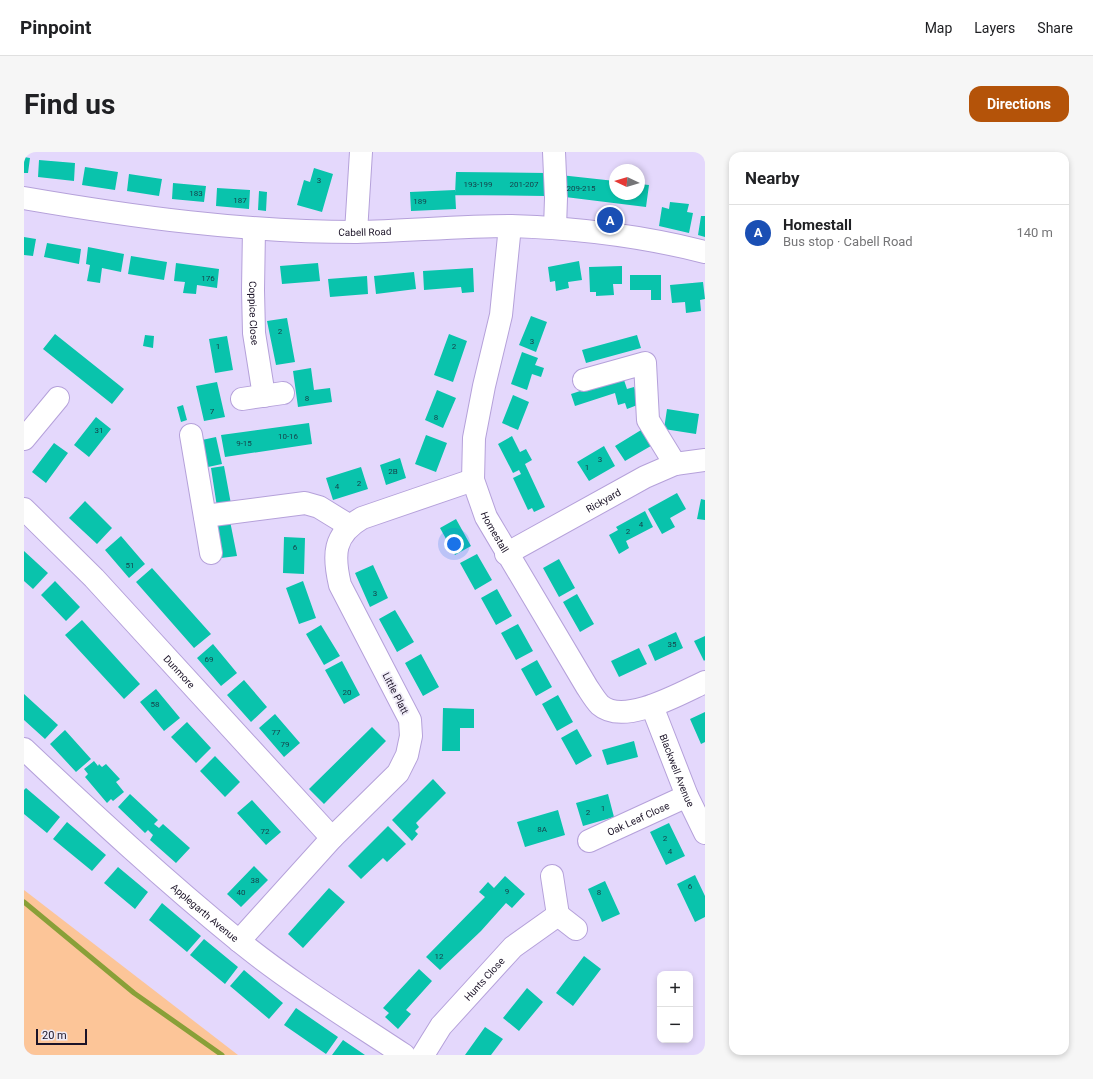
<!DOCTYPE html>
<html lang="en">
<head>
<meta charset="utf-8">
<style>
  body { margin:0; font-family:Roboto,sans-serif; background:#f6f6f6; color:#202124 }
  .controls { position:absolute; right:12px; bottom:12px; display:grid; overflow:hidden; border-radius:8px; box-shadow:0 2px 6px #0003 }
  .controls button { width:36px; height:36px; display:grid; place-items:center; padding:0; border:0; border-bottom:1px solid #e0e0e0; background:#fff; color:#202124; font:20px sans-serif }
  .compass { position:absolute; left:585px; top:12px; width:36px; height:36px; border-radius:50%; background:#fff; box-shadow:0 2px 6px #0003; rotate:274deg }
  .scale { position:absolute; left:12px; bottom:10px; width:51px; box-sizing:border-box; padding-left:4px; border:2px solid #1b1327; border-top:0; font-size:11px; line-height:14px; white-space:nowrap; color:#1b1327; -webkit-text-stroke:3px #eeeaf6; paint-order:stroke }
  .you { position:absolute; left:430px; top:392px; width:14px; height:14px; margin:-10px; border:3px solid #fff; border-radius:50%; background:#1a73e8; box-shadow:0 0 0 6px #1a73e833 }
  .badge { display:grid; place-items:center; width:26px; height:26px; border-radius:50%; background:#b45309; color:#fff; font-size:13px; font-weight:700 }
  .pin { position:absolute; translate:-50% -50%; border:2px solid #fff; box-shadow:0 1px 4px #0006 }
  .list { margin:0; padding:0; list-style:none }
  h2 { display:flex; justify-content:space-between; align-items:center; height:52px; margin:0; padding:0 16px; font-size:17px }
  h2 small { font-size:13px; font-weight:400; color:#757577 }
  .list li { display:grid; grid-template-columns:26px 1fr auto; gap:12px; align-items:center; box-sizing:border-box; height:56px; padding:0 16px; border-top:1px solid #e0e0e0 }
  .list b { display:block; font-size:15px; white-space:nowrap }
  .list p { margin:0; font-size:13px; white-space:nowrap; color:#757577 }
  .list em { font-size:13px; font-style:normal; color:#757577 }
  .map { position:relative; flex:none; width:681px; height:903px; overflow:hidden; border-radius:12px }
  header { display:flex; align-items:center; gap:24px; box-sizing:border-box; height:56px; padding:0 20px; background:#fff; border-bottom:1px solid #e0e0e0 }
  header strong { font-size:19px }
  nav { display:flex; gap:22px; margin-inline-start:auto; font-size:14px }
  .intro { display:flex; align-items:center; justify-content:space-between; box-sizing:border-box; height:96px; padding:0 24px }
  h1 { margin:0; font-size:28px }
  .button { padding:10px 18px; border-radius:12px; background:#b45309; color:#fff; font-size:14px; font-weight:700 }
  main { display:flex; gap:24px; padding:0 24px }
  aside { flex:1; background:#fff; border-radius:12px; box-shadow:0 2px 6px #0003 }
  .map>svg:first-child { display:block }
</style>
</head>
<body>
<header>
<strong>Pinpoint</strong>
<nav><a>Map</a><a>Layers</a><a>Share</a></nav>
</header>
<div class="intro"><h1>Find us</h1><a class="button">Directions</a></div>
<main>
<div class="map">
<svg width="681" height="903" viewBox="0 0 681 903">
  <rect width="100%" height="100%" fill="#e4d8fc"/>
  <path fill="#fcc598" d="M0,738l214,165h-214z"/>
  <g fill="none" stroke-linecap="round" stroke-linejoin="round">
    <path stroke="#89a038" stroke-width="5" d="M0,750l110,91 88,62"/>
  </g>
  <path fill="#09c3ac" d="M0,5l6,1 -2,15h-4z
    M15,8l36,3 -1,18 -36,-4z
    M61,15l33,5 -3,18 -33,-5z
    M290,16l19,6 -11,38 -25,-7 7,-25 6,2z
    M432,20l90,1v23l-91,-1z
    M105,22l33,5 -3,17 -32,-5z
    M536,23l55,6v13h24v-10l10,1 -3,22 -89,-11z
    M149,31l33,3 -2,16 -32,-3z
    M193,36l33,2 -1,19 -33,-3z
    M431,38l1,19 -45,2 -1,-19z
    M235,39l8,1 -1,19 -8,-1z
    M646,50l19,2 -2,8 6,1 -4,20 -30,-7 3,-19 7,2z
    M677,64h4v21l-7,-2z
    M0,85l12,2 -3,17 -9,-1z
    M23,91l34,6 -2,15 -35,-7z
    M64,95l36,7 -3,18 -19,-4 -2,15 -13,-2 3,-16 -4,-1z
    M107,104l36,6 -3,18 -36,-6z
    M555,109l3,19 -14,2 1,6 -13,3 -1,-10 -5,1 -2,-15z
    M152,111l43,6 -2,19 -20,-3 -1,9 -13,-1 2,-11 -11,-1z
    M294,111l2,18 -38,3 -2,-18z
    M598,114v18h-9l1,11 -18,1v-4h-6l-1,-25z
    M449,116l1,24 -12,1 -1,-6 -37,3 -1,-19z
    M390,120l2,17 -40,5 -2,-18z
    M606,123h31v25h-10v-10h-21z
    M343,124l1,18 -38,3 -2,-18z
    M679,130l2,17 -5,1 1,11 -15,2 -1,-11 -13,1 -2,-18z
    M507,164l16,6 -11,30 -17,-7z
    M263,166l8,44 -19,3 -9,-44z
    M31,182l69,55 -12,15 -69,-55z
    M425,182l18,7 -14,41 -19,-7z
    M121,183l9,1 -1,12 -10,-2z
    M613,183l4,13 -55,15 -4,-13z
    M203,184l6,34 -18,3 -6,-34z
    M498,200l16,6 -3,7 9,3 -3,9 -9,-3 -5,16 -16,-6z
    M287,216l3,22 16,-2 2,14 -34,5 -5,-36z
    M599,225l4,12 7,-2 6,17 -13,5 -2,-6 -7,2 -3,-12 -40,13 -4,-12z
    M193,230l8,35 -21,4 -8,-35z
    M413,238l19,8 -13,30 -18,-8z
    M489,243l16,7 -11,28 -16,-7z
    M159,253l4,15 -6,2 -4,-15z
    M643,257l32,5 -3,20 -32,-5z
    M72,265l15,12 -22,28 -15,-12z
    M285,271l3,21 -87,13 -4,-22z
    M622,275l10,16 -31,18 -10,-15z
    M402,283l21,8 -11,29 -21,-8z
    M488,284l8,16 6,-3 6,11 -7,4 20,43 -11,5 -2,-4 -4,2 -15,-32 8,-4 -2,-4 -6,3 -15,-29z
    M192,285l6,27 -14,3 -6,-27z
    M30,291l14,10 -22,30 -14,-11z
    M580,294l11,20 -26,15 -12,-19z
    M376,306l6,20 -20,7 -6,-20z
    M200,314l7,38 -14,3 -6,-39z
    M337,315l7,22 -35,11 -7,-22z
    M653,341l9,16 -16,9 5,9 -13,7 -14,-25z
    M677,347l4,1v20l-8,-1z
    M61,349l27,27 -15,16 -28,-26z
    M621,359l8,16 -27,14 3,7 -10,6 -10,-19 9,-5 -2,-3z
    M432,367l15,27 -16,9 -15,-27z
    M206,369l7,35 -16,2 -6,-34z
    M97,384l24,28 -16,14 -24,-28z
    M260,385l21,1 -1,36 -21,-1z
    M0,399l24,22 -15,16 -9,-8z
    M453,402l15,26 -17,10 -15,-27z
    M535,407l16,29 -16,9 -16,-29z
    M349,413l15,33 -18,9 -15,-34z
    M128,416l59,66 -17,14 -58,-66z
    M31,429l25,26 -14,14 -25,-26z
    M279,429l13,37 -17,6 -13,-36z
    M473,437l15,27 -16,9 -15,-27z
    M553,442l17,30 -14,8 -17,-30z
    M371,458l19,32 -17,10 -18,-33z
    M58,468l58,64 -16,15 -59,-64z
    M494,472l15,27 -17,9 -15,-27z
    M297,473l19,31 -16,9 -18,-31z
    M652,480l7,16 -28,13 -7,-16z
    M681,484v24l-1,1 -10,-20z
    M189,492l24,29 -16,13 -24,-28z
    M615,496l8,16 -28,13 -8,-16z
    M397,502l18,33 -16,9 -18,-33z
    M513,508l15,27 -16,9 -15,-27z
    M318,509l18,34 -16,9 -19,-34z
    M220,528l23,27 -16,15 -24,-27z
    M132,537l24,29 -16,13 -24,-29z
    M0,542l34,31 -13,14 -21,-19z
    M534,543l15,27 -16,9 -15,-27z
    M419,556l31,1v19h-14v23h-18z
    M681,560v30l-4,2 -11,-25z
    M251,562l25,29 -16,14 -25,-29z
    M163,570l24,26 -15,15 -25,-26z
    M348,575l14,14 -62,63 -15,-15z
    M553,577l15,27 -16,9 -15,-27z
    M41,578l26,29 -15,13 -26,-28z
    M610,589l4,16 -31,8 -5,-15z
    M191,604l25,26 -15,15 -25,-26z
    M70,609l4,5 1,-2 3,3 4,-3 14,15 -4,3 8,10 -11,9 -2,-2 -4,4 -22,-26 3,-3 -4,-5z
    M409,627l13,14 -30,30 3,4 -4,4 3,3 -6,7 -20,-21z
    M2,636l34,29 -13,16 -23,-19v-24z
    M106,642l28,26 -4,4 5,4 4,-4 27,24 -14,15 -26,-23 3,-5 -5,-5 -3,3 -27,-26z
    M584,642l6,23 -31,9 -7,-23z
    M228,648l29,32 -15,13 -29,-32z
    M534,658l7,25 -40,12 -8,-25z
    M43,670l39,33 -14,16 -39,-32z
    M645,671l16,33 -19,9 -16,-33z
    M364,674l18,18 -19,18 -4,-4 -22,21 -13,-13z
    M230,714l14,14 -27,27 -14,-13z
    M94,715l30,25 -13,17 -31,-26z
    M671,723l10,21v21l-10,5 -18,-38z
    M481,724l20,18 -13,14 -6,-5 -25,28 -41,39 -14,-13 59,-60 -6,-5 9,-10 6,6z
    M581,729l15,33 -18,8 -14,-33z
    M305,736l16,14 -42,46 -15,-14z
    M138,751l39,33 -14,16 -38,-32z
    M180,787l34,28 -13,17 -35,-29z
    M560,804l17,13 -28,37 -17,-13z
    M395,817l13,12 -26,29 5,4 -13,15 -13,-12 4,-4 -6,-5z
    M220,818l39,33 -14,16 -39,-33z
    M503,836l16,14 -24,29 -16,-13z
    M272,856l42,29 -12,17 -42,-29z
    M461,875l18,12 -12,16h-26z
    M319,888l22,15h-33z"/>
  <g fill="none" stroke-linecap="round" stroke-linejoin="round">
    <g stroke="#b5a1da" stroke-width="24">
      <g id="minor">
        <path d="M530,0l2,46 -1,30"/>
        <path id="s1" d="M0,46c110,19 220,34 332,34 51,-1 103,-6 155,-6 65,2 131,10 194,26"/>
        <path id="s2" d="M486,74l-9,89 -17,71 -10,52 -1,42 13,37 101,170c4,6 8,13 13,18 24,21 81,-12 105,-23"/>
        <path id="s3" d="M230,77l-1,61 1,43 10,63"/>
        <path d="M332,80l5,-80"/>
        <path d="M560,228l61,-17 3,57 27,44"/>
        <path d="M218,247l41,-6"/>
        <path d="M167,283l20,118"/>
        <path d="M0,287l34,-41"/>
        <path id="s4" d="M0,357l70,69 238,260"/>
        <path d="M181,364l100,-13 14,4 31,19"/>
        <path id="s5" d="M482,402l139,-77 30,-13 30,-4"/>
        <path id="s6" d="M628,554l35,90 18,37"/>
        <path id="s7" d="M0,597c70,66 140,131 215,192 52,42 109,77 165,114"/>
        <path id="s8" d="M565,689l98,-45"/>
        <path d="M534,763l18,14"/>
        <path d="M215,789l93,-103 66,-65 9,-18 4,-19 -1,-16 -70,-135c-7,-30 -7,-50 22,-67l111,-38"/>
        <path id="s9" d="M399,903l18,-29 72,-79 45,-32 -6,-39"/>
      </g>
    </g>
    <use href="#minor" stroke="#fff" stroke-width="22"/>
  </g>
  <g text-anchor="middle" stroke-width="3.5" stroke-linejoin="round" paint-order="stroke">
    <g font-size="8" fill="#163f48">
      <text x="295" y="31">3</text>
      <text x="454" y="35">193-199</text>
      <text x="500" y="35">201-207</text>
      <text x="557" y="39">209-215</text>
      <text x="172" y="44">183</text>
      <text x="216" y="51">187</text>
      <text x="396" y="52">189</text>
      <text x="184" y="129">176</text>
      <text x="256" y="182">2</text>
      <text x="508" y="192">3</text>
      <text x="194" y="197">1</text>
      <text x="430" y="197">2</text>
      <text x="283" y="249">8</text>
      <text x="188" y="262">7</text>
      <text x="412" y="268">8</text>
      <text x="75" y="281">31</text>
      <text x="264" y="287">10-16</text>
      <text x="220" y="294">9-15</text>
      <text x="576" y="310">3</text>
      <text x="563" y="318">1</text>
      <text x="369" y="322">2B</text>
      <text x="335" y="334">2</text>
      <text x="313" y="337">4</text>
      <text x="617" y="375">4</text>
      <text x="604" y="382">2</text>
      <text x="271" y="398">6</text>
      <text x="106" y="416">51</text>
      <text x="351" y="444">3</text>
      <text x="648" y="495">35</text>
      <text x="185" y="510">69</text>
      <text x="323" y="543">20</text>
      <text x="131" y="555">58</text>
      <text x="252" y="583">77</text>
      <text x="261" y="595">79</text>
      <text x="579" y="659">1</text>
      <text x="564" y="663">2</text>
      <text x="518" y="680">8A</text>
      <text x="241" y="682">72</text>
      <text x="641" y="689">2</text>
      <text x="646" y="702">4</text>
      <text x="231" y="731">38</text>
      <text x="666" y="737">6</text>
      <text x="483" y="742">9</text>
      <text x="217" y="743">40</text>
      <text x="575" y="743">8</text>
      <text x="415" y="807">12</text>
    </g>
    <g font-size="10" fill="#1b1327" stroke="#eeeaf6">
      <text dy="4" stroke="none"><textPath href="#s1" startOffset="343">Cabell Road</textPath></text>
      <text dy="4" stroke="none"><textPath href="#s3" startOffset="84">Coppice Close</textPath></text>
      <text dy="4" stroke="none"><textPath href="#s5" startOffset="111">Rickyard</textPath></text>
      <text dy="4" stroke="none"><textPath href="#s2" startOffset="314">Homestall</textPath></text>
      <text dy="4" stroke="none"><textPath href="#s4" startOffset="225">Dunmore</textPath></text>
      <text transform="translate(372 541) rotate(63)" y="4">Little Platt</text>
      <text dy="4" stroke="none"><textPath href="#s6" startOffset="69">Blackwell Avenue</textPath></text>
      <text dy="4" stroke="none"><textPath href="#s8" startOffset="54">Oak Leaf Close</textPath></text>
      <text dy="4" stroke="none"><textPath href="#s7" startOffset="244">Applegarth Avenue</textPath></text>
      <text dy="4" stroke="none"><textPath href="#s9" startOffset="98">Hunts Close</textPath></text>
    </g>
  </g>
</svg>
<div class="controls">
<button>+</button>
<button>−</button>
</div>
<svg class="compass" viewBox="-18 -18 36 36"><path d="M0-13l5 13h-10z" fill="#e53935"/><path d="M0 13l5-13h-10z" fill="#757577"/></svg>
<div class="scale">20 m</div>
<div class="you"></div>
<div class="pin badge" style="left:586px;top:68px;background:#1a4fb4">A</div>
</div>
<aside>
<h2>Nearby<small></small></h2>
<ul class="list">
<li><span class="badge" style="background:#1a4fb4">A</span><div><b>Homestall</b><p>Bus stop · Cabell Road</p></div><em>140 m</em></li>
</ul>
</aside>
</main>
</body>
</html>
